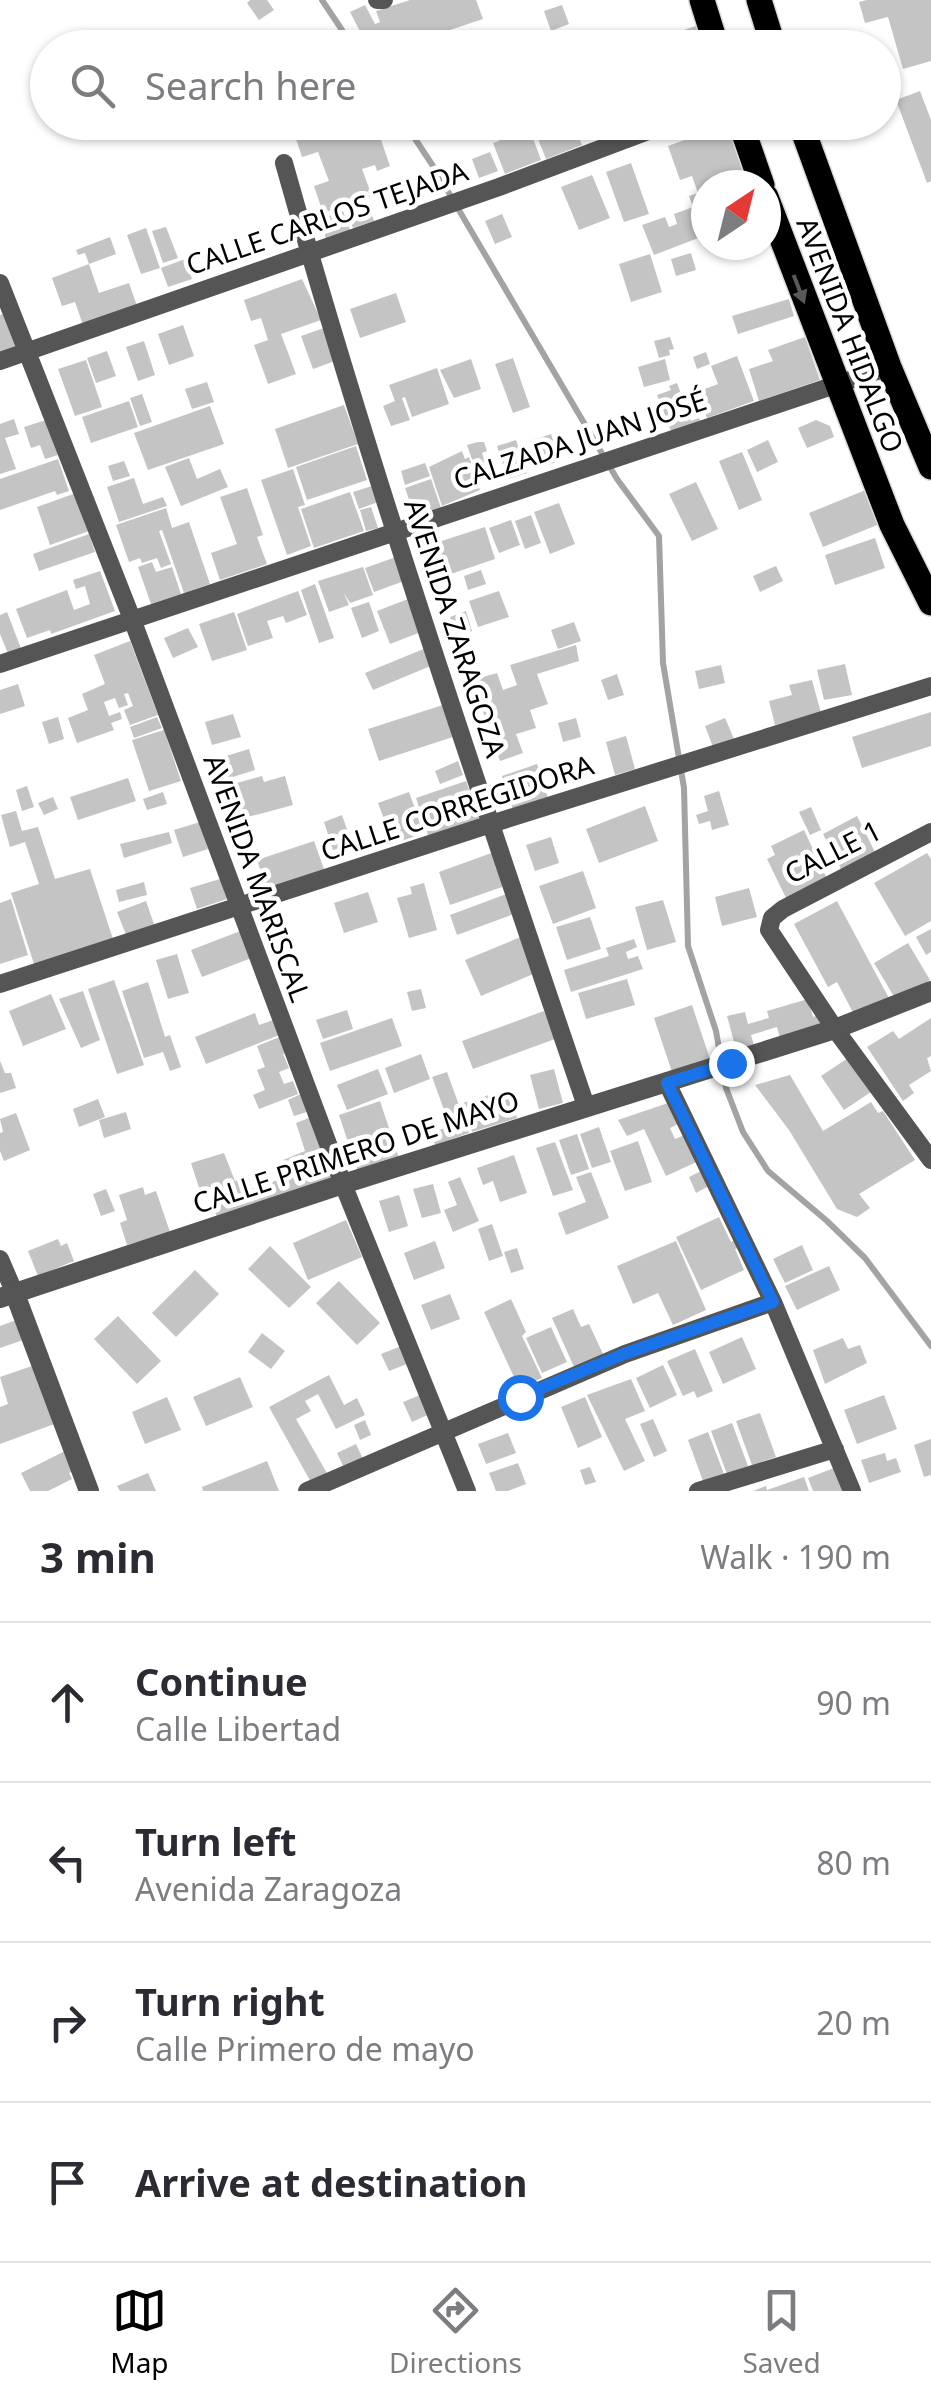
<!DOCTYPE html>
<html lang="en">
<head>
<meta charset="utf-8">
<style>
  body { margin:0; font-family:"Noto Sans",sans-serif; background:#f2f2f3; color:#2b2b33 }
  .compass { position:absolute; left:691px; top:170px; width:90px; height:90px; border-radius:50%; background:#fff; box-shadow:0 2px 8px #0004; rotate:35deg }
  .stop { position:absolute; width:30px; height:30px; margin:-22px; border:8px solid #1a73e8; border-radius:50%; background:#fff }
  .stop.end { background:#1a73e8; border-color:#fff; box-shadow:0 2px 10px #0008 }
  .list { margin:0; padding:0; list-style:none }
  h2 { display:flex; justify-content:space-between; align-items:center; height:130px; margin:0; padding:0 40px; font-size:42px }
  h2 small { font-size:32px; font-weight:400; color:#7c7c81 }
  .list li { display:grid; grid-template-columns:65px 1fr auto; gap:30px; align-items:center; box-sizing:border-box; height:160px; padding:0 40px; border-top:2px solid #e1e1e2 }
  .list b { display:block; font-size:38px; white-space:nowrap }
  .list p { margin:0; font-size:32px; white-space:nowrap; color:#7c7c81 }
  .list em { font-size:32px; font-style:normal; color:#7c7c81 }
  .icon { flex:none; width:55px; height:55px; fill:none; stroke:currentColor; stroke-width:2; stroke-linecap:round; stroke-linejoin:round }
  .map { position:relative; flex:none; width:931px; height:1491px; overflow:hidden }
  .search { position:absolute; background:#fff; box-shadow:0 2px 8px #0004; left:30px; right:30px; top:30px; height:110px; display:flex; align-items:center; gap:25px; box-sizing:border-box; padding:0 35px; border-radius:55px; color:#7c7c81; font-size:38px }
  .sheet { height:770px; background:#fff }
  nav { display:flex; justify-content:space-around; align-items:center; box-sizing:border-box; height:140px; border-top:2px solid #e1e1e2; background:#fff; font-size:28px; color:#7c7c81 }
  nav a { display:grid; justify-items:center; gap:5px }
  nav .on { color:#000 }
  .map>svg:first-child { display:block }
</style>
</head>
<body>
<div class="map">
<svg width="931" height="1491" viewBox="0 0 931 1491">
  <rect width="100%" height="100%" fill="#fff"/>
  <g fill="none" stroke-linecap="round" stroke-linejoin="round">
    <path stroke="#a3a3a3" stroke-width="6" d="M322,0l32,48
      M404,122l29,44 184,313 42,57 4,127 21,125 4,158 28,85 10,57 17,44 25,39 59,50 38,37 66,88"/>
  </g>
  <path fill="#c4c4c4" d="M250,0h17l7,10 -15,10 -12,-17z
    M410,0h66l7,19 -87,29h-16l-8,-15 -9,4 -13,-25 15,-7 10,19 5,-2 -4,-11z
    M867,0h64v61l-28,8 -15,-52 -23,6 -6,-21z
    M562,5l7,19 -18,7 -7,-20z
    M702,24l8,24h-54l-3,-8z
    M920,91l11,29v61l-4,2 -31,-83z
    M334,122h36l4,11 4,-2 12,35 -13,5 -2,-6 -13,4 10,27 -49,17 -9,-27 15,-5 -11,-29 -16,5 -7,-21z
    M527,122l14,38 -36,14 -12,-31 6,-2 -3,-7z
    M563,122h9l10,23 -36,14 -10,-25z
    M732,123l18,62h-44v16l-11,3 2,4 9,-3v30l-52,20 -12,-30 23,-8 4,10 8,-3 -3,-10 19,-7 -4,-11 9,-3 -6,-17 -12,4 -12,-34z
    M490,152l8,19 -19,7 -7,-19z
    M631,163l18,51 -25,8 -18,-50z
    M592,175l18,43 -31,12 -18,-43z
    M367,201l7,20 -21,7 -8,-19z
    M343,211l7,19 -24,9 -6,-20z
    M502,214l10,23 -17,7 -10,-23z
    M166,227l12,31 -15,5 -11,-32z
    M146,228l14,40 -19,6 -14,-39z
    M110,237l6,17 -27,10 -4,-11 -7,2 -2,-5z
    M691,253l5,17 -20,6 -5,-17z
    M650,254l12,38 -31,10 -12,-38z
    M185,259l7,20 -24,8 -7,-19z
    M89,264l10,29 30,-10 8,23 -54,19 -8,-23 -13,4 -10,-28z
    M302,279l19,41 -40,14 15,40 -28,10 -14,-39 14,-5 -7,-22 -10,3 -7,-21z
    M396,293l10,29 -46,16 -10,-29z
    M789,299l5,17 -56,18 -6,-18z
    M3,314l13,34 -16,6v-39z
    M183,325l11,31 -25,9 -11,-31z
    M324,328l11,33 -22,8 -12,-33z
    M670,337l4,12 -5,1 1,5 -11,3 -5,-17z
    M805,337l15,43 -61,21 -10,-32 24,-8 -5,-11z
    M144,341l11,34 -17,6 -12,-34z
    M107,351l9,25 -20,7 -9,-25z
    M706,352l4,12 -13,5 -4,-12z
    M737,356l17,45 -47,17 -10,-26 21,-8 -7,-18z
    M513,358l17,49 -17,6 -18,-49z
    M471,359l10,30 -27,9 -14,-28z
    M665,359l5,21 -26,7 -6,-20z
    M86,360l16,47 -27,9 -17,-47z
    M437,368l12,36 -37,13 -7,-20 -3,1 8,22 -19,6 -8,-20 12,-5 -6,-16z
    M207,382l7,20 -22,7 -7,-20z
    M677,383l14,38 8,-3 2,5 -29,11 -15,-39 14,-5 -2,-4z
    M142,394l10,28 -12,4 -10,-28z
    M129,401l9,26 -47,16 -9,-26z
    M344,405l14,39 -70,24 -13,-39z
    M210,406l14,38 -76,26 -14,-37z
    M14,419l5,15 -14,4 11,31 -16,5v-50z
    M46,420l12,35 -13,4 -5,-14 -9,3 -7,-21z
    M816,420l14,6 4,11 -27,11 -9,-20z
    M551,434l9,27 -21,7 -9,-27z
    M516,440l11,33 -19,6 -11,-33z
    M768,440l10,22 -21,10 -10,-22z
    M478,442h6l3,9 -5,2 6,17 -11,4 -10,-29z
    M356,446l11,34 -60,20 -11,-33z
    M462,451l3,8 4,-2 11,33 -38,16 -13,-39z
    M742,452l20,48 -23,10 -20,-49z
    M189,458l8,21 23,-10 8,18 -47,19 -16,-39z
    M58,459l11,32 -12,4 -2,-4 -55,19v-31z
    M124,461l6,15 -17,5 -5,-15z
    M425,463l5,13 -25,9 -4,-14z
    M293,469l12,36 -7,2 13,39 -24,9 -26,-75z
    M134,478l9,26 20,-7 4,9 -48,16 -12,-35z
    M431,479l10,29 -26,9 -10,-29z
    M696,482l22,47 -26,12 -23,-47z
    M372,486l6,16 -19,7 -6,-17z
    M247,488l16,47 -6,2 10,27 -47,16 -9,-27 26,-9 -17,-47z
    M868,489l14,34 -59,24 -14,-34z
    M350,492l14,39 -50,17 -13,-39z
    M76,493l13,38 -39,14 -13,-38z
    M559,503l16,41 -25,10 -16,-42z
    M371,507l7,21 -12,3 -6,-21z
    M166,508l6,20 17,-6 21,62 -26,9 -22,-63 -3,1 12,33 -10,4 -4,-10 -15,5 -2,-5 -11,4 -13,-37z
    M531,515l10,28 -16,6 -10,-28z
    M511,520l9,25 -21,8 -10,-25z
    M485,527l10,32 -59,20 -10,-33z
    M89,534l6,18 -56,19 -6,-17z
    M875,538l10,30 -50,17 -10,-30z
    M396,557l8,24 -30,11 -9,-24z
    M152,562l4,10 16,-5 9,27 -30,10 -13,-37z
    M776,566l7,15 -23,11 -7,-16z
    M363,567l10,28 -23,8 -6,-10 5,12 -20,7 -11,-31z
    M481,570l5,14 -18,6 -4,-14z
    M100,571l15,40 -64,23 -1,-4 -23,8 -11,-29 51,-19 7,20 16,-6 -5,-18 -9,3 -3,-9z
    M315,584l19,54 -15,5 -18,-53z
    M298,591l9,24 -21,8 -3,-7 -16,5 6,17 -25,8 -11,-32z
    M499,591l10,26 -31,10 -9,-26z
    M408,599l13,33 -31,12 -13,-33z
    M369,602l10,29 -17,7 -11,-30z
    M466,611l6,20 -15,6 -7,-20z
    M7,612l15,39 -13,5 -9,-22v-19z
    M234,612l13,38 -35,11 -13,-37z
    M574,622l7,19 -23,8 -7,-19z
    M188,628l10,19 -25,11 -9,-20z
    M130,641l28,74 -28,10 -6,-15 9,-4 -5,-13 -4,1 4,11 -9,3 -4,-10 -11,4 5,14 11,-4 2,7 -11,4 3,7 -37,13 -9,-25 20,-8 -6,-16 23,-10 -11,-29z
    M576,645l3,16 -42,13 11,30 -18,6 6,18 -20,6 7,19 -23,8 -28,-81 25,-7 6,17 14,-5 -7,-20z
    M426,648l7,17 -60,25 -8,-17z
    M845,664l7,31 -28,5 -7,-30z
    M721,665l4,18 -26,6 -4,-18z
    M617,674l7,21 -16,5 -7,-20z
    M812,680l9,33 -46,12 -6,-24 23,-6 -3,-10z
    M18,684l7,22 -25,8v-24z
    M446,704l10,32 -77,25 -11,-32z
    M931,712v34l-69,22 -10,-31z
    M233,714l8,23 -29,8 -7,-23z
    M58,717l6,22 -15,5 -7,-22z
    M157,717l5,11 -28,10 -4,-11z
    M576,718l5,19 -18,5 -5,-19z
    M725,718l9,21 -21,8 -8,-21z
    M164,730l17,51 -32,10 -17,-51z
    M626,736l9,33 -20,6 -9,-33z
    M249,749l6,21 -35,11 -7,-21z
    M458,761l5,14 -23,9 -5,-13z
    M537,764l12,37 -35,12 -12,-37z
    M262,776l2,6 21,-6 8,29 -60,16 -4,-13 10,-3 -6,-21z
    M128,778l8,23 -58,19 -8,-23z
    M466,781l14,40 -51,17 -13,-40z
    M27,786l7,21 -12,4 -6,-21z
    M719,791l10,34 -17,5 -2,-9 -11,3 -3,-9 12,-4 -4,-15z
    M163,792l4,12 -20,6 -4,-11z
    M409,792l15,41 -31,11 -15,-41z
    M53,797l5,12 -14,6 -6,-12z
    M645,806l13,35 -59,22 -13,-34z
    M811,807l10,23 -11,5 -11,-23z
    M16,811l6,20 16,-4 17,52 35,-10 24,73 -79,25 -24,-74 28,-9 -14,-42 -15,5 -9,-32z
    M342,815l10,29 -19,6 -9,-28z
    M857,816l20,40 -34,17 -20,-39z
    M200,822l8,27 -25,8 -9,-27z
    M804,830l24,51 -41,19 -20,-41 8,-4 -4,-9z
    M169,832l3,11 -48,15 -4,-14z
    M551,837l8,26 -24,8 -9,-26z
    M314,841l11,31 -57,20 -11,-32z
    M497,851l11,34 -58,20 -11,-33z
    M927,853l4,6v62l-26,15 -31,-53z
    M583,871l13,37 -43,16 -14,-38z
    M220,879l7,20 -30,10 -7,-21z
    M144,882l3,13 -28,7 -3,-12z
    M424,883l13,47 -28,8 -12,-40 15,-4 -2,-7z
    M749,888l8,29 -35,9 -7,-29z
    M368,892l10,30 -34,11 -10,-30z
    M509,893l8,20 -60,22 -7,-20z
    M11,899l17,56 -28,9v-61z
    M663,900l13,42 -29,8 -12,-43z
    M146,901l9,26 -28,10 -10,-25z
    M837,901l54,101 -34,18 -20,-38 -9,5 -34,-63z
    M590,917l11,32 -34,11 -11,-33z
    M931,929v23l-5,3 -10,-18z
    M243,930l11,27 -52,20 -11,-27z
    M523,936l15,36 -57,24 -16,-36z
    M634,939l3,8 -11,5 2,7 10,-3 5,13 -72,23 -7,-22 45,-14 -3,-8z
    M908,943l22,37 -34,20 -22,-37z
    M177,954l12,39 -21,6 -12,-39z
    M627,979l8,26 -49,14 -8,-26z
    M114,980l30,85 -27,9 -29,-85z
    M148,982l17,55 5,-2 11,32 -11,4 -7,-19 -19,6 -22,-67z
    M421,989l5,19 -14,3 -5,-19z
    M83,991l17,49 -19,8 -22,-49z
    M51,994l15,35 -43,17 -14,-35z
    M808,999l5,18 8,-3 5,14 -45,14 -4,-15 -26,8 4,14 -18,4 -10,-37 18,-4 3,12 21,-6 -2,-7z
    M692,1005l18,54 -38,13 -18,-54z
    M347,1010l6,19 -30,10 -7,-19z
    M544,1011l11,28 -82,30 -11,-28z
    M255,1013l4,12 17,-6 6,15 -76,30 -11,-27z
    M392,1018l10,28 -72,25 -10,-28z
    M931,1018v38l-4,2 4,13 -22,14 5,8 -11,8 -36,-54 26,-16 6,8z
    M282,1036l6,16 -5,2 6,14 -10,4 5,12 9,-3 5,13 -39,15 -6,-14 12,-5 -8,-20 8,-3 -8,-21z
    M421,1054l9,25 -36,14 -9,-25z
    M848,1058l23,34 -27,18 -23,-34z
    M0,1061l5,12h6l5,15 -16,5z
    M378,1069l10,25 -41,16 -10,-25z
    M554,1069l9,34 -24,6 -9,-34z
    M447,1072l22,61 -34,12 -4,-12 19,-7 -18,-49z
    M790,1075l33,56 48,-29 7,11 5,-2 32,49 -56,34 11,14 -13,9 -20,-8 -48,-79 -34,-45z
    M508,1089l9,29 -45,14 -9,-29z
    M303,1093l7,18 -16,5 -6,-16z
    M98,1099l7,18 -26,10 -6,-18z
    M380,1101l19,57 -41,14 -19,-57z
    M671,1102l11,20 -12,6 5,11 14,-6 12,27 -35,16 -22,-47 -17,7 -9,-16z
    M126,1112l5,17 -27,9 -5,-18z
    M16,1113l14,37 -26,11 -4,-10v-18l3,-1 -3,-13z
    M314,1116l22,62 -119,40 -7,-23 -8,2 -11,-34 33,-10 11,28 13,-4 4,12 37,-13 -6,-16 22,-9 -9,-28z
    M599,1127l12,35 -19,6 -12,-34z
    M577,1134l12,35 -18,6 -12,-35z
    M638,1141l14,41 -27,9 -15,-40z
    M555,1142l18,48 -20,6 -17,-48z
    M514,1155l13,38 -27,9 -7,-21 -10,4 -6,-17z
    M703,1170l8,15 -15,8 -7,-16z
    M591,1172l18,46 -43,17 -8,-22 28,-11 -10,-25z
    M460,1177l19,44 -26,11 -9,-22 13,-5 -9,-23z
    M433,1184l8,29 -19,5 -9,-29z
    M143,1187l2,8 11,-4 14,41 -43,13 -7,-22 7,-3 -8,-25z
    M106,1189l9,22 -14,5 -8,-22z
    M399,1195l9,31 -19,6 -10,-31z
    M719,1217l12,25 5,-3 4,8 -5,2 9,21 -43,20 -25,-53z
    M346,1220l16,37 -54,23 -15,-37z
    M492,1224l11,32 -14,5 -11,-32z
    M58,1239l3,7 6,-3 7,18 -36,15 -10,-25z
    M435,1241l10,27 -31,12 -10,-27z
    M676,1241l30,69 -33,15 -15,-32 -25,11 -16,-38z
    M802,1245l11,25 -28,13 -12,-24z
    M270,1246l41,41 -22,21 -41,-39z
    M517,1248l7,21 -13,4 -7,-21z
    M829,1266l11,24 -43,20 -12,-24z
    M195,1270l24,24 -43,43 -24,-24z
    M339,1281l41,42 -23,22 -41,-42z
    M450,1294l10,25 -29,11 -10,-25z
    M511,1299l15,33 -4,4 20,42 -23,10 -35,-76z
    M573,1309l8,18 8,-3 15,32 -29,13 -23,-51z
    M118,1316l43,45 -24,23 -43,-45z
    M19,1319l7,20 -26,9v-22z
    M551,1327l16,35 -25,11 -16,-35z
    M262,1333l23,18 -14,18 -23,-17z
    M742,1337l14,32 -33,15 -14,-32z
    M843,1338l5,11 12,-4 7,18 -42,21 -12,-34z
    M404,1345l8,17 -23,9 -8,-17z
    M695,1349l18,42 -16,7 -3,-7 -11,5 -16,-35z
    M35,1365l22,58 -57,21v-37l8,-3 -8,-27z
    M663,1365l14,30 -27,13 -14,-30z
    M329,1375l15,30 13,-7 8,17 -29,14 -18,-35 -13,7 6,10 -15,8 32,56 -16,9 -43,-77z
    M240,1377l13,30 -47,19 -13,-29z
    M631,1379l14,32 -20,8 20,42 -21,10 -37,-76z
    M423,1394l9,19 -20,9 -9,-20z
    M884,1395l13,34 -40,15 -13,-34z
    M167,1397l14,33 -36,14 -13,-32z
    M585,1397l17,40 -24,11 -17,-41z
    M760,1413l16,44 -24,8 -16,-44z
    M653,1419l14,32 -13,6 -14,-33z
    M365,1420l6,15 -11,5 -6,-15z
    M732,1423l16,43 -21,8 -16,-43z
    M708,1432l16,42 -21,7 -15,-41z
    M508,1433l8,20 -30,11 -8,-20z
    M931,1439v36l-7,2 -10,-32z
    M356,1444l8,17 -19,9 -8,-17z
    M69,1449l10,19 -10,5 3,6 -24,12h-18l-9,-18z
    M885,1453l2,8 9,-3 5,14 -32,11 -8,-23z
    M267,1461l12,30h-76l-1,-4z
    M518,1463l8,21 -18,7h-12l-7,-18z
    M590,1467l6,15 -11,3 -5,-15z
    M834,1468l9,23h-30l-5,-13z
    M148,1473l8,18h-36l-3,-5z
    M804,1477l5,14h-56l13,-5 1,4z"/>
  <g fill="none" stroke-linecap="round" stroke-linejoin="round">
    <g stroke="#dbdbdb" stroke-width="28">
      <path id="primary" d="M702,0l15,48
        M759,0l15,48
        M740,122l22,63
        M800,122l89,245 42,100
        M766,197l126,328 39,78"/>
    </g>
    <path stroke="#555" stroke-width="18" d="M377,0h7
      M284,163c89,318 196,630 302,943
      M0,283l132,336 211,565 124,307
      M0,361l499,-174 173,-65
      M0,664l889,-297
      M931,832l-148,77 -11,9 -3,12 66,99 96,131
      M0,984l491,-160 440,-138
      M667,1083l106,219 79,189
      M0,1259l15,35
      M307,1491l318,-137 148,-52
      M698,1491l137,-42"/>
    <path stroke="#555" stroke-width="20" d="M15,1294l74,197
      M0,1298l343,-114 492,-155 96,-38"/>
    <use href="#primary" stroke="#000" stroke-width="25"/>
  </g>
  <defs><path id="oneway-solid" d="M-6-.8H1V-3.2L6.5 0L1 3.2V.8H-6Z" transform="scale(2.5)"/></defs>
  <use fill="#595959" href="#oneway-solid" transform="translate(799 289) rotate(69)"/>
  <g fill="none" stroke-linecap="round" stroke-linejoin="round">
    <path stroke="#1a73e8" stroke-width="12" d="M520,1397l104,-43 149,-52 -106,-219 64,-20"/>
  </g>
  <g text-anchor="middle" stroke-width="9" stroke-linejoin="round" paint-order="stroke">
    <g font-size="28" fill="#000" stroke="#fff">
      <text transform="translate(327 218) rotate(-19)" y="10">CALLE CARLOS TEJADA</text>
      <text transform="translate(850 335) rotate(69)" y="10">AVENIDA HIDALGO</text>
      <text transform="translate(580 440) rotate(-18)" y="10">CALZADA JUAN JOSÉ</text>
      <text transform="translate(455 628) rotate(72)" y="10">AVENIDA ZARAGOZA</text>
      <text transform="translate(457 808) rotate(-18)" y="10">CALLE CORREGIDORA</text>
      <text transform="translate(833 852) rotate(-27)" y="10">CALLE 1</text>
      <text transform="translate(257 878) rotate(70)" y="10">AVENIDA MARISCAL</text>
      <text transform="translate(356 1152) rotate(-18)" y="10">CALLE PRIMERO DE MAYO</text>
    </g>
  </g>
</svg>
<svg class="compass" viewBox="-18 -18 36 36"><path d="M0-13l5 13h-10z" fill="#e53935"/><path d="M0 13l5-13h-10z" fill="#7c7c81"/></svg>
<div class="stop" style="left:520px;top:1397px"></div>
<div class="stop end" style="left:731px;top:1063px"></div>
<div class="search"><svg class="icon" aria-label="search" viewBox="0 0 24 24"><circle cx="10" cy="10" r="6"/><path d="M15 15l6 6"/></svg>Search here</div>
</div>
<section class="sheet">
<h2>3 min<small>Walk · 190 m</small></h2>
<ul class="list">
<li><svg class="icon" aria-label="ahead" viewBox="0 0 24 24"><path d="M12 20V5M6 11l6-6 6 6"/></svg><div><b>Continue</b><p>Calle Libertad</p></div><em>90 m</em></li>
<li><svg class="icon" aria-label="left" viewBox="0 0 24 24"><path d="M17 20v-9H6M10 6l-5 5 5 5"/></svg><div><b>Turn left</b><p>Avenida Zaragoza</p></div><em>80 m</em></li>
<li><svg class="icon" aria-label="right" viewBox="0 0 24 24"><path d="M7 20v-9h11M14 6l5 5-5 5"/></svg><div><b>Turn right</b><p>Calle Primero de mayo</p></div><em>20 m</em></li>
<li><svg class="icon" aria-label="arrive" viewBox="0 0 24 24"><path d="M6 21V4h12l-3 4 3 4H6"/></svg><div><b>Arrive at destination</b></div></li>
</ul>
</section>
<nav>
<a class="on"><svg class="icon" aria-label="map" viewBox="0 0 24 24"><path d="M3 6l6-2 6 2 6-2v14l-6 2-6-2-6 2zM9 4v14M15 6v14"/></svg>Map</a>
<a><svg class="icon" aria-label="directions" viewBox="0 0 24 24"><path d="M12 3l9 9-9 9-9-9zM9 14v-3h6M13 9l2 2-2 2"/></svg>Directions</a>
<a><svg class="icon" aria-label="saved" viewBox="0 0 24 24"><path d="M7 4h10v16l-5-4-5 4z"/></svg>Saved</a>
</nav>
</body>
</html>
